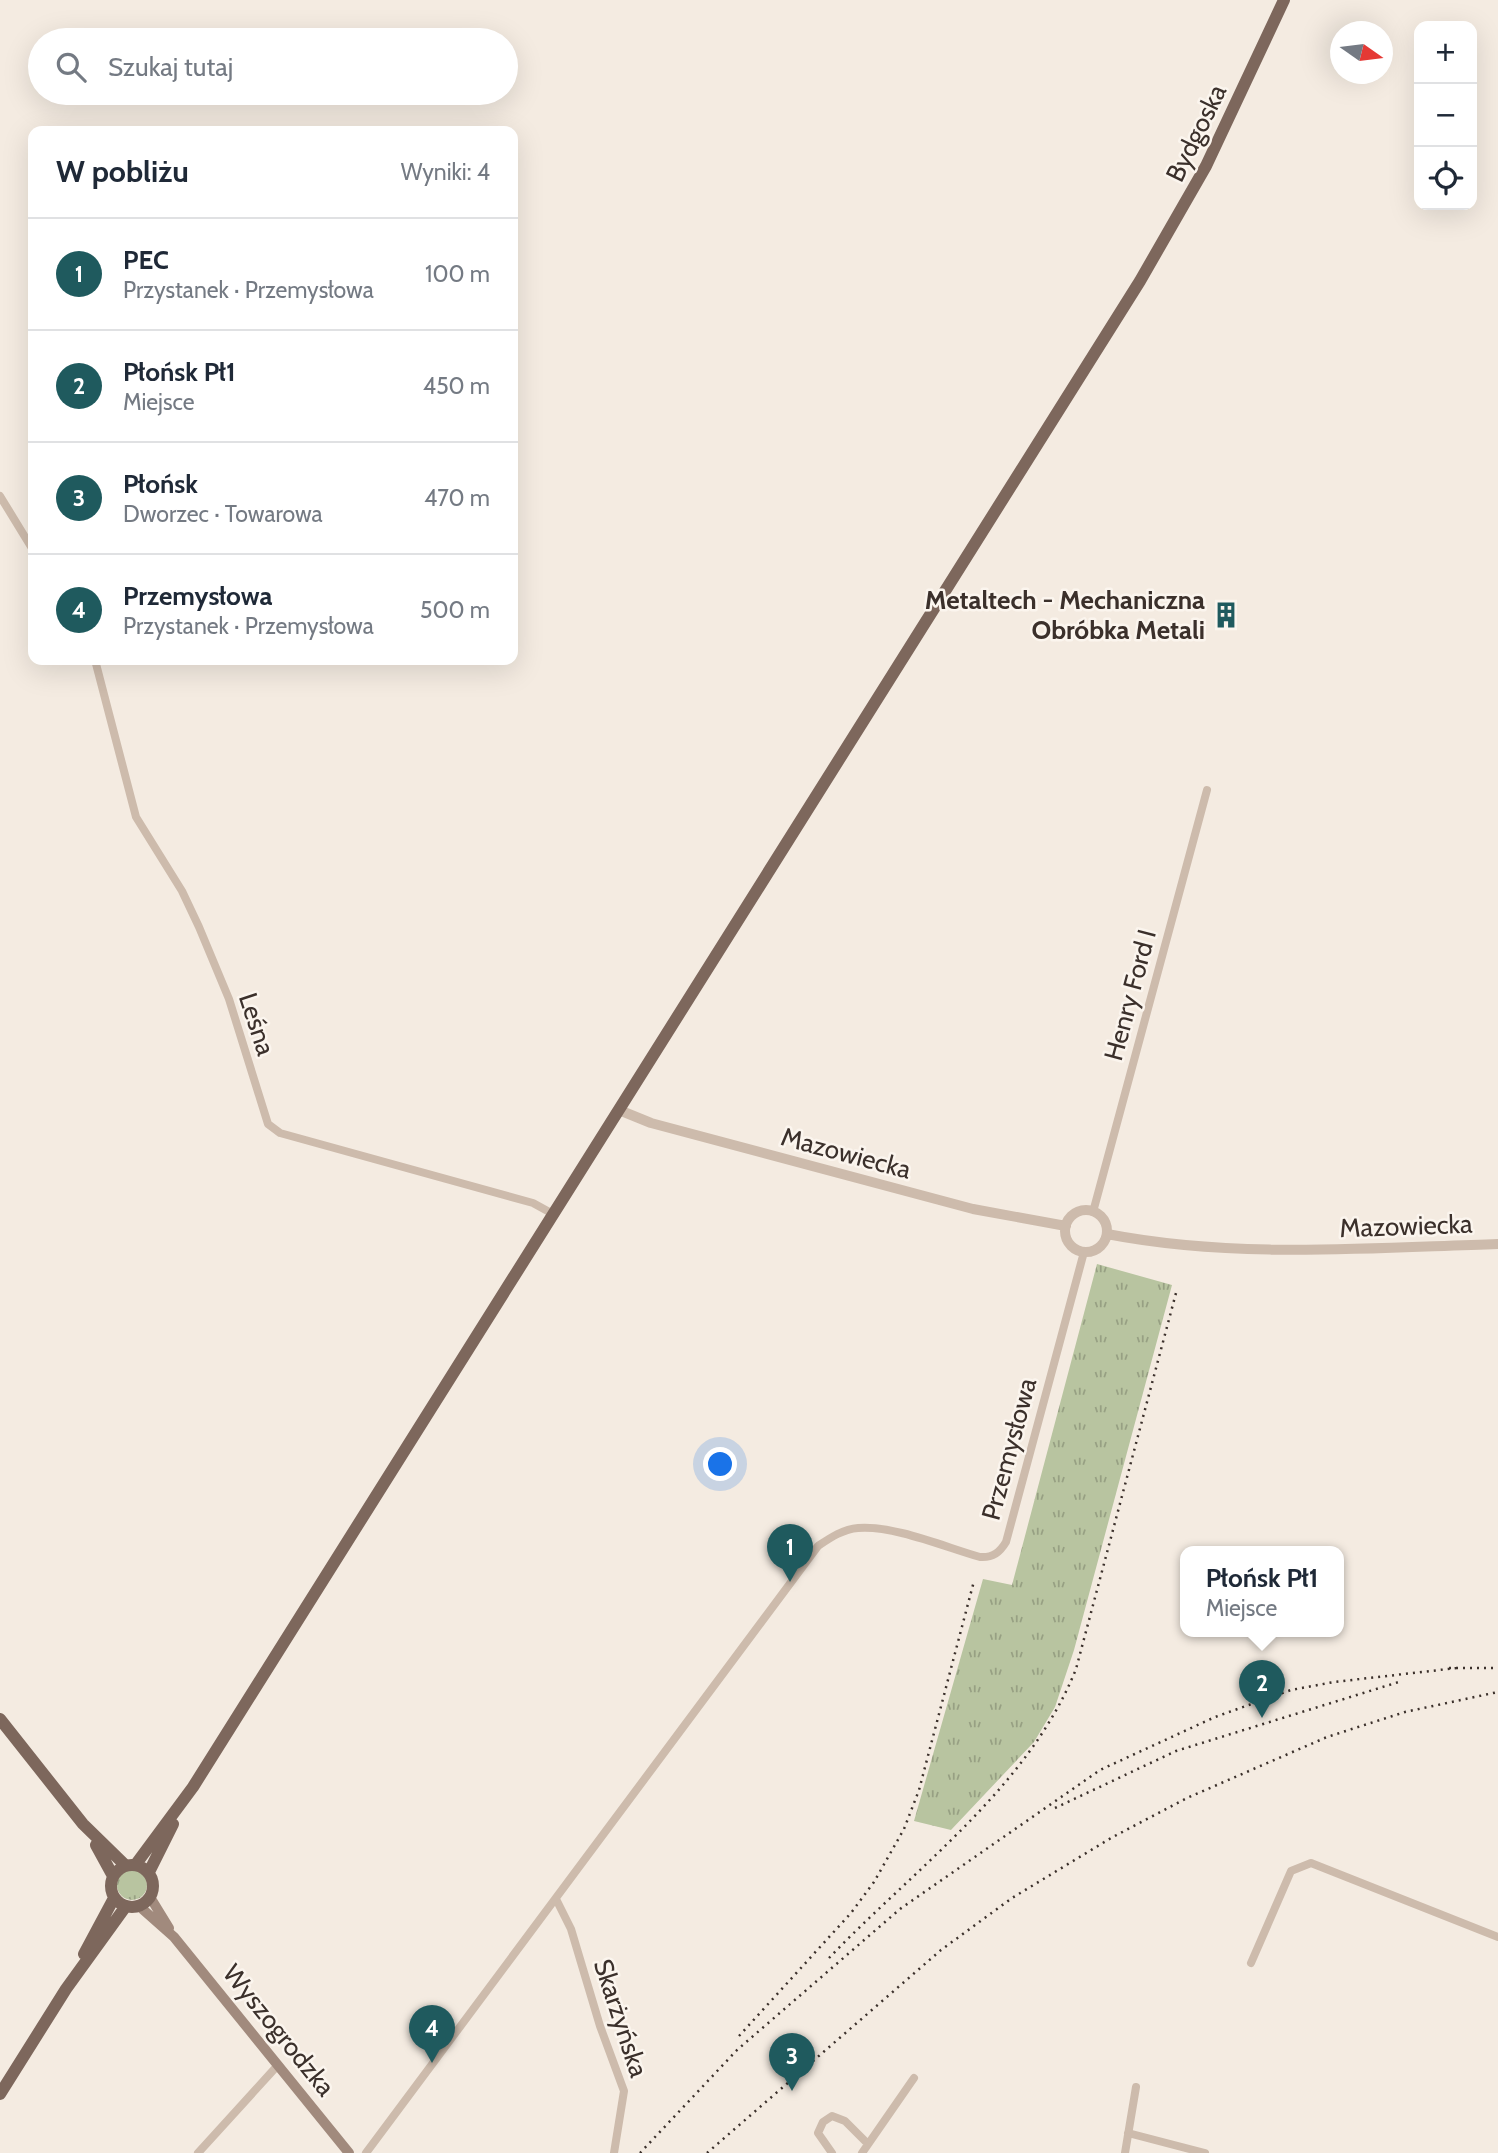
<!DOCTYPE html>
<html lang="pl">
<head>
<meta charset="utf-8">
<style>
  body { margin:0; font-family:Cabin,sans-serif; background:#f2f2f3; color:#1f2937 }
  .controls { position:absolute; right:21px; top:21px; display:grid; overflow:hidden; border-radius:14px; box-shadow:0 7px 28px #0002 }
  .controls button { width:63px; height:63px; display:grid; place-items:center; padding:0; border:0; border-bottom:2px solid #e0e1e3; background:#fff; color:#1f2937; font:35px sans-serif }
  .compass { position:absolute; left:1330px; top:21px; width:63px; height:63px; border-radius:50%; background:#fff; box-shadow:0 7px 28px #0002; rotate:104deg }
  .you { position:absolute; left:721px; top:1465px; width:24px; height:24px; margin:-18px; border:5px solid #fff; border-radius:50%; background:#1a73e8; box-shadow:0 0 0 10px #1a73e833 }
  .badge { display:grid; place-items:center; width:46px; height:46px; border-radius:50%; background:#1f5a5e; color:#fff; font-size:23px; font-weight:700 }
  .pin { position:absolute; translate:-50% -58px; filter:drop-shadow(0 2px 4px #0008) }
  .pin::after { content:''; position:absolute; top:37px; width:24px; height:21px; background:inherit; clip-path:polygon(0 0,100% 0,50% 100%) }
  .popup { position:absolute; left:1180px; top:1546px; width:164px; height:91px; box-sizing:border-box; display:grid; place-content:center; border-radius:14px; background:#fff; filter:drop-shadow(0 2px 5px #0005); font-size:23px; white-space:nowrap; color:#747a83 }
  .popup b { font-size:26px; color:#1f2937 }
  .popup::after { content:''; position:absolute; left:50%; top:100%; margin-left:-14px; border:14px solid transparent; border-top-color:#fff }
  .list { margin:0; padding:0; list-style:none }
  h2 { display:flex; justify-content:space-between; align-items:center; height:91px; margin:0; padding:0 28px; font-size:30px }
  h2 small { font-size:23px; font-weight:400; color:#747a83 }
  .list li { display:grid; grid-template-columns:46px 1fr auto; gap:21px; align-items:center; box-sizing:border-box; height:112px; padding:0 28px; border-top:2px solid #e0e1e3 }
  .list b { display:block; font-size:26px; white-space:nowrap }
  .list p { margin:0; font-size:23px; white-space:nowrap; color:#747a83 }
  .list em { font-size:23px; font-style:normal; color:#747a83 }
  .icon { flex:none; width:38px; height:38px; fill:none; stroke:currentColor; stroke-width:2; stroke-linecap:round; stroke-linejoin:round }
  .map { position:relative; flex:none; width:1498px; height:2153px; overflow:hidden }
  .search { position:absolute; background:#fff; box-shadow:0 7px 28px #0002; left:28px; top:28px; width:490px; height:77px; display:flex; align-items:center; gap:18px; box-sizing:border-box; padding:0 24px; border-radius:38px; color:#747a83; font-size:26px }
  .panel { position:absolute; background:#fff; box-shadow:0 7px 28px #0002; left:28px; top:126px; width:490px; height:539px; border-radius:14px }
  .map>svg:first-child { display:block }
</style>
</head>
<body>
<div class="map">
<svg width="1498" height="2153" viewBox="0 0 1498 2153">
  <defs>
    <pattern id="grass-tufts" width="24" height="20" patternUnits="userSpaceOnUse" patternTransform="scale(1.75)"><rect width="24" height="20" fill="#b8c4a0"/><path d="M3 7l-1-3M5 7V3M7 7l1-3M15 17l-1-3M17 17v-4M19 17l1-3" fill="none" stroke="#97a083"/></pattern>
  </defs>
  <rect width="100%" height="100%" fill="#f4ebe1"/>
  <path fill="url(#grass-tufts)" d="M1097,1264l75,21 -98,365 -19,57 -21,35 -83,88 -37,-9 69,-242 29,6z
    M117 1885a15 15 0 1 1 30 0a15 15 0 1 1-30 0Z"/>
  <g fill="none" stroke-linecap="round" stroke-linejoin="round">
    <path stroke="#cdbbac" stroke-width="8" d="M0,496l33,54
      M95,660l41,157 46,74 17,36 30,72 39,125 12,9 253,70 20,11
      M1093,1212l114,-422
      M556,1899l15,30 29,97 24,65 -10,62
      M1251,1963l40,-92 20,-8 187,74
      M1128,2133l77,20
      M198,2153l80,-88
      M366,2153l452,-607c12,-8 25,-17 40,-18 35,-3 87,19 122,29 13,1 20,-5 26,-15l78,-290
      M832,2153l-14,-20 5,-11 9,-6 13,5 23,23
      M862,2153l52,-75
      M1125,2153l11,-66"/>
    <path stroke="#cdbbac" stroke-width="10" d="M619,1110l32,13 322,86 93,17
      M1065 1231a21 21 0 1 1 42 0a21 21 0 1 1-42 0Z
      M1107,1234c129,25 260,14 391,10"/>
    <path stroke="#a18a7d" stroke-width="10" d="M150,1897l19,31
      M139,1906l35,31 175,216"/>
    <path stroke="#7d675c" stroke-width="12" d="M0,1719l83,105 42,41
      M96,1845l17,31
      M136,1864l57,-77 947,-1506 66,-115 78,-166
      M111 1886a21 21 0 1 1 42 0a21 21 0 1 1-42 0Z
      M149,1872l24,-48
      M84,1954l30,-56
      M0,2094l66,-105 60,-83"/>
    <path stroke="#3b302b" stroke-width="2.5" stroke-dasharray="2 5" stroke-linecap="butt" d="M1449,1668h49
      M1055,1808l121,-57 226,-70
      M829,1958c85,-89 200,-171 247,-289l100,-376
      M739,2036l112,-123 23,-31 30,-53 15,-39 55,-209
      M640,2153l97,-103 163,-141 200,-139 115,-53 76,-27 43,-8 123,-14
      M707,2153l234,-203 71,-52 99,-60 76,-40 140,-61 78,-25 93,-20"/>
  </g>
  <defs>
    <g id="building-bare" transform="scale(2.1)"><path d="M-4-6H4V6H1V3H-1V6H-4ZM-2.5-4.3h1.7v1.8h-1.7ZM.8-4.3h1.7v1.8H.8ZM-2.5-1h1.7V.8h-1.7ZM.8-1h1.7V.8H.8Z" fill="#1f5a5e" stroke="#fbf5ee" stroke-width="2.5" paint-order="stroke"/></g>
  </defs>
  <g fill-rule="evenodd">
    <use href="#building-bare" x="1226" y="615"/>
  </g>
  <g text-anchor="middle" stroke-width="5" stroke-linejoin="round" paint-order="stroke">
    <g font-size="26" fill="#3b302b" stroke="#fbf5ee">
      <text transform="translate(1196 133) rotate(-64)" y="9">Bydgoska</text>
      <text transform="translate(1130 995) rotate(-75)" y="9">Henry Ford I</text>
      <text transform="translate(257 1024) rotate(72)" y="9">Leśna</text>
      <text transform="translate(846 1153) rotate(15)" y="9">Mazowiecka</text>
      <text transform="translate(1406 1226) rotate(-2)" y="9">Mazowiecka</text>
      <text transform="translate(1009 1449) rotate(-75)" y="9">Przemysłowa</text>
      <text transform="translate(621 2018) rotate(72)" y="9">Skarżyńska</text>
      <text transform="translate(279 2030) rotate(51)" y="9">Wyszogrodzka</text>
    </g>
    <g font-size="26" font-weight="bold" fill="#3b302b" stroke="#fbf5ee" text-anchor="end">
      <text x="1205" y="609">Metaltech - Mechaniczna<tspan x="1205" dy="30">Obróbka Metali</tspan></text>
    </g>
  </g>
</svg>
<div class="controls">
<button>+</button>
<button>−</button>
<button><svg class="icon" aria-label="locate" viewBox="0 0 24 24"><circle cx="12" cy="12" r="6"/><path d="M12 2v4M12 18v4M2 12h4M18 12h4"/></svg></button>
</div>
<svg class="compass" viewBox="-18 -18 36 36"><path d="M0-13l5 13h-10z" fill="#e53935"/><path d="M0 13l5-13h-10z" fill="#747a83"/></svg>
<div class="you"></div>
<div class="pin badge" style="left:790px;top:1582px">1</div>
<div class="pin badge" style="left:1262px;top:1718px">2</div>
<div class="popup"><b>Płońsk Pł1</b>Miejsce</div>
<div class="pin badge" style="left:792px;top:2091px">3</div>
<div class="pin badge" style="left:432px;top:2063px">4</div>
<div class="search"><svg class="icon" aria-label="search" viewBox="0 0 24 24"><circle cx="10" cy="10" r="6"/><path d="M15 15l6 6"/></svg>Szukaj tutaj</div>
<section class="panel">
<h2>W pobliżu<small>Wyniki: 4</small></h2>
<ul class="list">
<li><span class="badge">1</span><div><b>PEC</b><p>Przystanek · Przemysłowa</p></div><em>100 m</em></li>
<li><span class="badge">2</span><div><b>Płońsk Pł1</b><p>Miejsce</p></div><em>450 m</em></li>
<li><span class="badge">3</span><div><b>Płońsk</b><p>Dworzec · Towarowa</p></div><em>470 m</em></li>
<li><span class="badge">4</span><div><b>Przemysłowa</b><p>Przystanek · Przemysłowa</p></div><em>500 m</em></li>
</ul>
</section>
</div>
</body>
</html>
